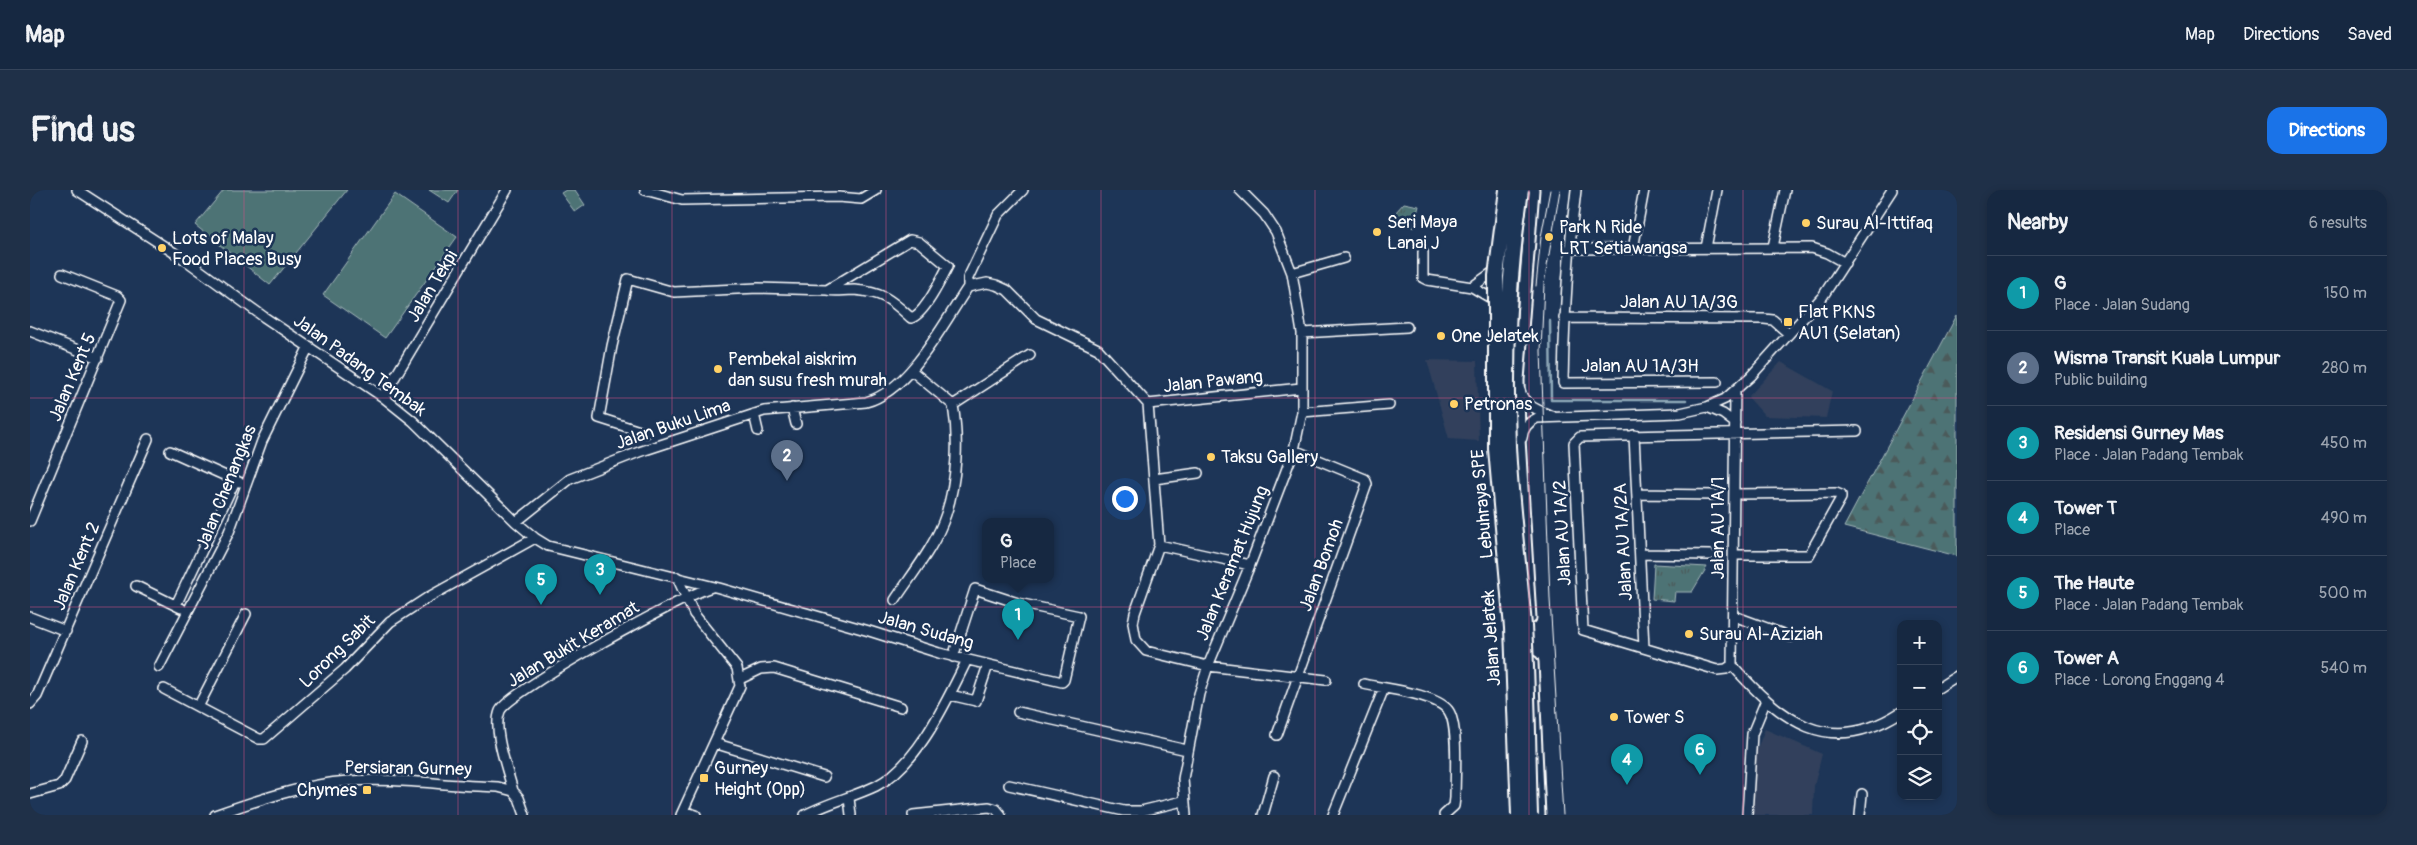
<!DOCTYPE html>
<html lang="en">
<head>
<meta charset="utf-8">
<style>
  body { margin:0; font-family:Pangolin,sans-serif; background:#1f3048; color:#f1f3f6 }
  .controls { position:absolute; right:15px; bottom:15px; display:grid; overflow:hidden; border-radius:10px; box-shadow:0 2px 8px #0003 }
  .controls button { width:45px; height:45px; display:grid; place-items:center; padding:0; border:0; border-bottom:1px solid #35445a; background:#162841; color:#f1f3f6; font:25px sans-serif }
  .you { position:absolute; left:1094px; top:308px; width:18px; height:18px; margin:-12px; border:4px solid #fff; border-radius:50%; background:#1a73e8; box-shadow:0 0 0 8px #1a73e833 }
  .badge { display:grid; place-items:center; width:32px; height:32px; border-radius:50%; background:#1a73e8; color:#fff; font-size:16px; font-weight:700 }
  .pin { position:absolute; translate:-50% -41px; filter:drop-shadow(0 1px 2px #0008) }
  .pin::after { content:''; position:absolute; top:26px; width:18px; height:15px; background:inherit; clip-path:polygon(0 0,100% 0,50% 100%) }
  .popup { position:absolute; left:952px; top:328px; width:72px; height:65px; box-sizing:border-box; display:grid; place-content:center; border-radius:10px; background:#162841; filter:drop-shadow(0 1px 4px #0005); font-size:16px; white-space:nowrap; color:#9ea6b1 }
  .popup b { font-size:19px; color:#f1f3f6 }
  .popup::after { content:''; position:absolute; left:50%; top:100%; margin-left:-10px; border:10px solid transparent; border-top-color:#162841 }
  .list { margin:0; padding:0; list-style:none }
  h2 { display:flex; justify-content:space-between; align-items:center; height:65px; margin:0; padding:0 20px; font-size:21px }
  h2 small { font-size:16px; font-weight:400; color:#9ea6b1 }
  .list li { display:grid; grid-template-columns:32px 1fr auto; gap:15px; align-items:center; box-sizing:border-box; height:75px; padding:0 20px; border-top:1px solid #35445a }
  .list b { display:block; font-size:19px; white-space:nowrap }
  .list p { margin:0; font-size:16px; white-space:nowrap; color:#9ea6b1 }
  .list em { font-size:16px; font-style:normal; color:#9ea6b1 }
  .icon { flex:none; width:28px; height:28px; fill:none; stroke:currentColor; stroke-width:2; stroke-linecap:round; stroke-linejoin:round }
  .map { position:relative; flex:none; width:1927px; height:625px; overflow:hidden; border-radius:15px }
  header { display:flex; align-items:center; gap:30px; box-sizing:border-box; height:70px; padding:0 25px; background:#162841; border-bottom:1px solid #35445a }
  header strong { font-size:24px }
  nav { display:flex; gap:28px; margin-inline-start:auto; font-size:18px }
  .intro { display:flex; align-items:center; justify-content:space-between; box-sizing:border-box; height:120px; padding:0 30px }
  h1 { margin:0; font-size:35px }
  .button { padding:12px 22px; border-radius:15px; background:#1a73e8; color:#fff; font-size:18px; font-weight:700 }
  main { display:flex; gap:30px; padding:0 30px }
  aside { flex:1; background:#162841; border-radius:15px; box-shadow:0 2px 8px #0003 }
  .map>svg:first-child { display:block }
</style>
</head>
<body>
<header>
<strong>Map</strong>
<nav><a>Map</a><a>Directions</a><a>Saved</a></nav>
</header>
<div class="intro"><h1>Find us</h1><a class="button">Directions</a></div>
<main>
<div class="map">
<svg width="1927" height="625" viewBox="0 0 1927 625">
  <defs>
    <pattern id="forest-firs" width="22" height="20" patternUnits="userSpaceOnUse" patternTransform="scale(1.25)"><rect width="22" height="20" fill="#4d7375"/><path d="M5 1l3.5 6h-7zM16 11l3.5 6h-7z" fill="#4c5a5a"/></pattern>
    <pattern id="park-tufts" width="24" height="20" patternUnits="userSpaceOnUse" patternTransform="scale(1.25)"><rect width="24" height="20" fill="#4d7375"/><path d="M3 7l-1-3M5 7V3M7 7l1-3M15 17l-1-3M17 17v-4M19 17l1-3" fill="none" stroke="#4c5a5a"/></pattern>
  </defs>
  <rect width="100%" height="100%" fill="#1d3557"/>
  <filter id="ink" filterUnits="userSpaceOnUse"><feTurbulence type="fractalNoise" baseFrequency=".02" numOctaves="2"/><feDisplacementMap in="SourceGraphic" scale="10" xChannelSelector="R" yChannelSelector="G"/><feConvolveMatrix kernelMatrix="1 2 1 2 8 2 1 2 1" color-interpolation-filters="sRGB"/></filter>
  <g filter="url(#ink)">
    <path fill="#30415c" d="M1397,170l50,1 2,80 -30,-2z
      M1751,172l51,29 -6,27 -61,-2 -17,-19z
      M1735,539l57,25 -8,32 -1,29h-60l1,-59z"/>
    <path fill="#4d7375" stroke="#a6b9ba" d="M194,0h123l-77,95 -75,-60z
      M399,0h29l-9,13z
      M536,0h9l10,15 -10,7 -14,-19z
      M365,4l62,43 -72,101 -62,-43z"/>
    <path fill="url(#forest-firs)" stroke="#a6b9ba" d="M1927,125v241l-113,-29z"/>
    <path fill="url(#park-tufts)" stroke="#a6b9ba" d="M1374,13l15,3 -6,22 -18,-15z
      M1624,374l53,3 -15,25h-17l-1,9 -22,-2z"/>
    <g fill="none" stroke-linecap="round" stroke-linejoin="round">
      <path stroke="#8fa9b9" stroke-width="2.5" d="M1520,131l1,79h135"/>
      <g stroke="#fff" stroke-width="12">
        <path id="minor" d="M47,0l110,71 77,56 119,80 30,24 103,101 19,16 13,8 171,42 150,43 70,22 123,29 2,-2 15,-64 -61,-13 -43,-14 -22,68
          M615,0l37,10 156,-3 23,2 15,-9
          M1546,0c-8,64 -12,128 -13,193l154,-1
          M1743,57l12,-57
          M1676,58l11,-58
          M1538,59l244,-1 15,5 18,10
          M1603,59l11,-59
          M1393,62v26l4,2 45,7 22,13
          M1262,83l52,-15
          M938,97v-9l30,-63 25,-25
          M1442,97l24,-17
          M1534,128l200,1 9,1 16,14
          M0,141l68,27
          M1272,143l105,-6
          M1490,200c4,16 18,20 32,26
          M353,207l124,-207
          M1118,214l11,141 -24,68 -2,10 3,17 10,11 62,15 118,14
          M1118,214l153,-16
          M923,215l77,-50
          M1677,217l16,7 12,9
          M762,218l4,16
          M1272,222l87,-7
          M724,224l4,17
          M616,243l-47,-15 13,-72 16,-67 46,13 84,-4 69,2c9,2 17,0 27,0 29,2 37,10 57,28 13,-3 31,-40 37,-52l-29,-24 -9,-2 -83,50
          M1604,245l10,213
          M1492,248c1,-10 6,-16 15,-20l143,-5 27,-6 18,-8 26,-23 72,-80 69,-106
          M140,261l69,31
          M1124,289l44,-6
          M1607,304l79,1
          M1704,304l102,-1 5,2v3l-32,57h-75
          M0,331l91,-221 -4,-4 -55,-22
          M486,332l54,-43 69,-27 125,-41 102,-9c44,-12 77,-78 102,-115l19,-4 9,2 11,5 29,29 62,30 50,55
          M1129,355l91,20
          M1610,364l70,1
          M647,387l17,37 43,54 3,18 -59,129
          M106,396l45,22
          M865,410c18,-27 41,-55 51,-86 11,-34 13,-74 7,-109l-41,-34
          M146,415l59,-124
          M1704,426l57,21
          M0,427l36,14
          M1702,475l-6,4 -9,1 -134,-40 -9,-187 6,-6 277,-6
          M1702,475l3,-273
          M1702,475c49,55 96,94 169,47
          M129,477l70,-135 33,-91 47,-95
          M710,489l21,-10 13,-1 127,39
          M1334,494c21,5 70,9 84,26 11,14 7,69 7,88l-1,8 -10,9
          M1908,498l19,-12
          M134,499l95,50h5l81,-70 45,-47 37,-24 108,-60
          M920,505l26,6 12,-36
          M0,514l7,-8 111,-257
          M168,517l48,-93
          M988,522l169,38
          M1247,545l90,-251 -2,-5 -71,-29
          M684,553l110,34
          M979,595l115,26h17l42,-10
          M0,604l29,-8 6,-6 17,-39
          M819,608l2,17
          M653,621l13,4
          M185,625c40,-14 90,-31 133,-34 42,-3 87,3 130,5l20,1 15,4
          M495,625l-6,-17 -6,-7c-5,-20 -21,-61 -13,-80 10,-21 184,-116 212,-124
          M775,625c22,-12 48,-18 71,-29 42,-21 71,-86 91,-126
          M883,625l76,-8 7,2 5,6
          M1156,625l-3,-36 16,-85 9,-28 42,-101 44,-115 8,-38v-79l-10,-60 -16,-41 -12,-18 -24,-24
          M1233,625l11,-39
          M1303,625l51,-127
          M1717,625l5,-81 14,-34
          M1830,625l2,-21"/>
      </g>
      <g stroke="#fff" stroke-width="15">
        <path id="major" d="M1500,428l-11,-179 -1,-59 15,-190
          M1502,472l7,153"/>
      </g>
      <use href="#minor" stroke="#1d3557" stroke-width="9"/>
      <use href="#major" stroke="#1d3557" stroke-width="11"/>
      <path stroke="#fff" stroke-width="1" d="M1530,0l-16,94 -3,67 9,248 13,216
        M1506,96l5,-49 9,-47"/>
      <g stroke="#fff" stroke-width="18" stroke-linecap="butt">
        <path id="highway-bridge" d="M1477,0l-11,86v173l16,179 7,187
          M1491,0c-13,84 -16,171 -13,256 3,60 11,120 16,180 4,63 4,126 6,189"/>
      </g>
      <use href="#highway-bridge" stroke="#1d3557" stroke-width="14"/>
    </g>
  </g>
  <path fill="none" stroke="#d15284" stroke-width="1" stroke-opacity="0.55" d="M214,0v625M428,0v625M642,0v625M856,0v625M1071,0v625M1285,0v625M1499,0v625M1713,0v625M0,208h1927M0,417h1927"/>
  <g fill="#ffd166" stroke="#1d3557" stroke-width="2">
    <circle cx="1776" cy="33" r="5"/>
    <circle cx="1347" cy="42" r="5"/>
    <circle cx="1519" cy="47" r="5"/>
    <circle cx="132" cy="58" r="5"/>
    <rect x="1753" y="127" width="10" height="10" rx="2.5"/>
    <circle cx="1411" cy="146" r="5"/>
    <circle cx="688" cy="179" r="5"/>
    <circle cx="1424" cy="214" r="5"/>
    <circle cx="1181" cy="267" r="5"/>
    <circle cx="1659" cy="444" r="5"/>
    <circle cx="1584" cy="527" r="5"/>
    <rect x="669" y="583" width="10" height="10" rx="2.5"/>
    <rect x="332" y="595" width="10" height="10" rx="2.5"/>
  </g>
  <g text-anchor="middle" stroke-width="5" stroke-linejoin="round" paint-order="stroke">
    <g font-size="18" fill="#fff" stroke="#1d3557" text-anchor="start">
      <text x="1357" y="38">Seri Maya<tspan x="1357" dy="21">Lanai J</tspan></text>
      <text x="1786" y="39">Surau Al-Ittifaq</text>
      <text x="1529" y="43">Park N Ride<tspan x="1529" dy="21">LRT Setiawangsa</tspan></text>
      <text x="142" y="54">Lots of Malay<tspan x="142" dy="21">Food Places Busy</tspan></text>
      <text x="1768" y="128">Flat PKNS<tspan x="1768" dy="21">AU1 (Selatan)</tspan></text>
      <text x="1421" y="152">One Jelatek</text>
      <text x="698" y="175">Pembekal aiskrim<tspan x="698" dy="21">dan susu fresh murah</tspan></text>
      <text x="1434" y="220">Petronas</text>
      <text x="1191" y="273">Taksu Gallery</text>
      <text x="1669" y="450">Surau Al-Aziziah</text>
      <text x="1594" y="533">Tower S</text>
      <text x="684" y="584">Gurney<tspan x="684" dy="21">Height (Opp)</tspan></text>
      <text x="327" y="606" text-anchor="end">Chymes</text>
    </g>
    <g font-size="18" fill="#fff" stroke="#1d3557">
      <text transform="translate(402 96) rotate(-59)" y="6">Jalan Tekpi</text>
      <text x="1649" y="118">Jalan AU 1A/3G</text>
      <text transform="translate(330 175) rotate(36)" y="6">Jalan Padang Tembak</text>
      <text x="1610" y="182">Jalan AU 1A/3H</text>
      <text transform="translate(42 187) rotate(-67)" y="6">Jalan Kent 5</text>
      <text transform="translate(1183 191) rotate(-6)" y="6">Jalan Pawang</text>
      <text transform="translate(643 234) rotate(-19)" y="6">Jalan Buku Lima</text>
      <text transform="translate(196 297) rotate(-68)" y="6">Jalan Chenangkas</text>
      <text transform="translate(1452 314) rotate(-95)" y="6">Lebuhraya SPE</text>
      <text transform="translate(1688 338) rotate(-90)" y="6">Jalan AU 1A/1</text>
      <text transform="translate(1532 343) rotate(-93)" y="6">Jalan AU 1A/2</text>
      <text transform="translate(1593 352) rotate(-93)" y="6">Jalan AU 1A/2A</text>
      <text transform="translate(1202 373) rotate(-68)" y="6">Jalan Keramat Hujung</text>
      <text transform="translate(1291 375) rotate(-70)" y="6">Jalan Bomoh</text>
      <text transform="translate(46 376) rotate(-67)" y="6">Jalan Kent 2</text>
      <text transform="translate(896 440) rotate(16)" y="6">Jalan Sudang</text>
      <text transform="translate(1461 448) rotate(-94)" y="6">Jalan Jelatek</text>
      <text transform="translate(543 454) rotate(-31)" y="6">Jalan Bukit Keramat</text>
      <text transform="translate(307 461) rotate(-44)" y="6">Lorong Sabit</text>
      <text transform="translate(378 578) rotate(1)" y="6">Persiaran Gurney</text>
    </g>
  </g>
</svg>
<div class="controls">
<button>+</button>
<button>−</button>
<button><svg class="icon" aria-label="locate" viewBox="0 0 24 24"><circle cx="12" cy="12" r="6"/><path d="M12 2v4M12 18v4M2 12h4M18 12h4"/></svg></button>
<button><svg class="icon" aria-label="layers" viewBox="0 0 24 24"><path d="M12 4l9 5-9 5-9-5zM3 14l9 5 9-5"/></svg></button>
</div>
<div class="you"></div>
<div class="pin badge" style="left:988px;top:450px;background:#0f9aa8">1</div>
<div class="popup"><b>G</b>Place</div>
<div class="pin badge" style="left:757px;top:291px;background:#5c6f8a">2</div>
<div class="pin badge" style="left:570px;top:405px;background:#0f9aa8">3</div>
<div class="pin badge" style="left:1597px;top:595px;background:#0f9aa8">4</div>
<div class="pin badge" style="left:511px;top:415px;background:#0f9aa8">5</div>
<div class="pin badge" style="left:1670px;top:585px;background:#0f9aa8">6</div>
</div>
<aside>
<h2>Nearby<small>6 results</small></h2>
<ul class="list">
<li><span class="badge" style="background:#0f9aa8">1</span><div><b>G</b><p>Place · Jalan Sudang</p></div><em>150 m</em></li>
<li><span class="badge" style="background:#5c6f8a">2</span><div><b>Wisma Transit Kuala Lumpur</b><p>Public building</p></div><em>280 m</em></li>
<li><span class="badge" style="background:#0f9aa8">3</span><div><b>Residensi Gurney Mas</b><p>Place · Jalan Padang Tembak</p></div><em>450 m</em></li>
<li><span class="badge" style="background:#0f9aa8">4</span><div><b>Tower T</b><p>Place</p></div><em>490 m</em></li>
<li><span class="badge" style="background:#0f9aa8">5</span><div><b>The Haute</b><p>Place · Jalan Padang Tembak</p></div><em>500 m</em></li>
<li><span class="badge" style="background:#0f9aa8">6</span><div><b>Tower A</b><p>Place · Lorong Enggang 4</p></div><em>540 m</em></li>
</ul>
</aside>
</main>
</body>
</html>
